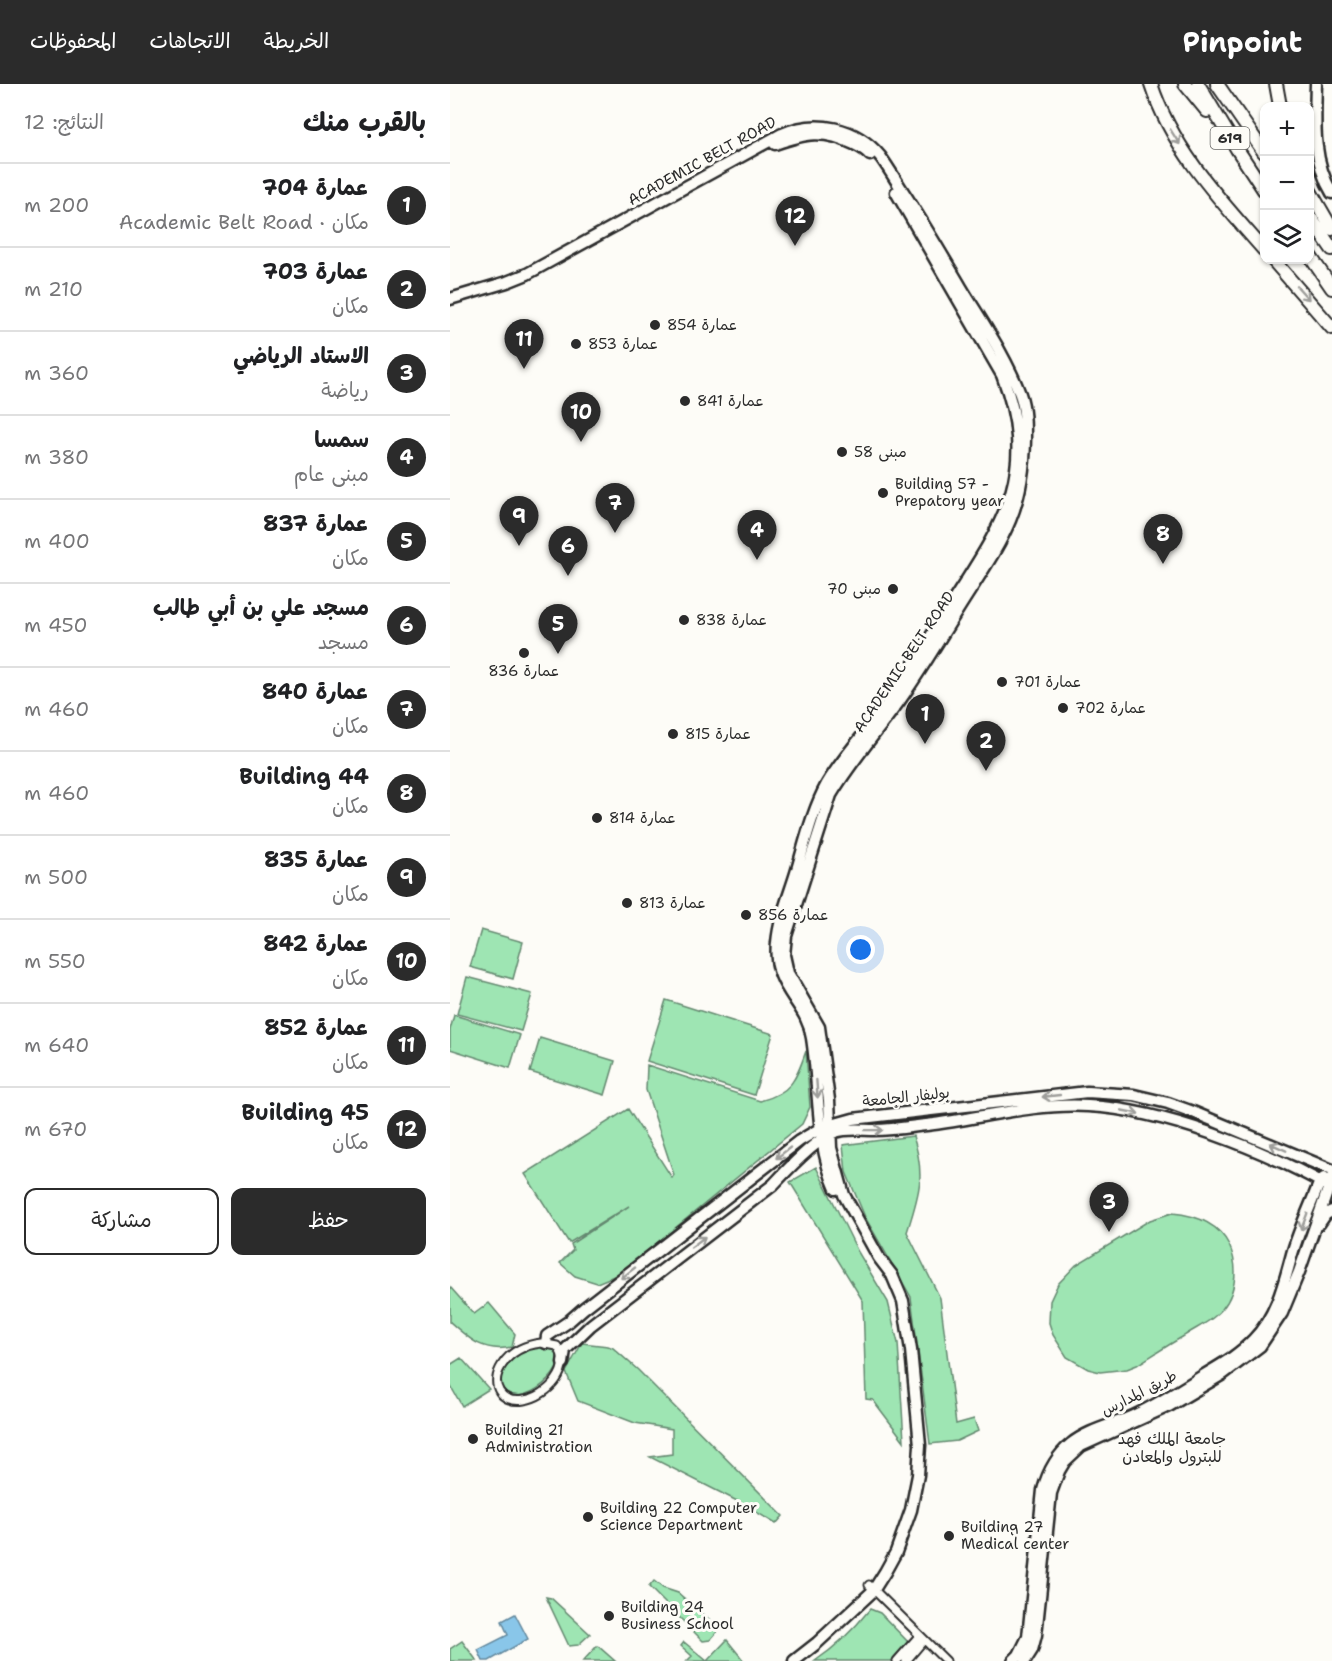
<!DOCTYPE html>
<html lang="ar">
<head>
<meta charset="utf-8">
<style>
  body { margin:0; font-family:"Shantell Sans","Playpen Sans Arabic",sans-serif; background:#f6f6f6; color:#202124; direction:rtl }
  .controls { position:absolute; right:18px; top:18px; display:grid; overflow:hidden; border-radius:12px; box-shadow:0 2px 4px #0004 }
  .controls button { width:54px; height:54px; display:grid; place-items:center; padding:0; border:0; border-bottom:2px solid #e0e0e0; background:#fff; color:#202124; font:30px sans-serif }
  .you { position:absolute; left:411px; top:866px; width:21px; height:21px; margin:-15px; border:4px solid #fff; border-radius:50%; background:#1a73e8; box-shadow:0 0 0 9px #1a73e833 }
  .badge { display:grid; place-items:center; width:39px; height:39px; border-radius:50%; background:#2b2b2b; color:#fff; font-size:20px; font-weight:700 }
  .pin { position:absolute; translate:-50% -50px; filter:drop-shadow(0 2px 3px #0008) }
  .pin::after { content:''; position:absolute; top:32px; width:21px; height:18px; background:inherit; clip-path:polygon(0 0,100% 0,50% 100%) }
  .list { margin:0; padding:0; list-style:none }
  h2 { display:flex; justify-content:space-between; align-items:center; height:78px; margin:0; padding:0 24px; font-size:26px }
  h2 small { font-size:20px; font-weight:400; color:#757577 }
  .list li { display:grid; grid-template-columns:39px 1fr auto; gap:18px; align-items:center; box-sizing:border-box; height:84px; padding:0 24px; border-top:2px solid #e0e0e0 }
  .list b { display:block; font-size:22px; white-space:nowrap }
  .list p { margin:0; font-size:20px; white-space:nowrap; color:#757577 }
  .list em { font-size:20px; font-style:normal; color:#757577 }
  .actions { display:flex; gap:12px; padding:18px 24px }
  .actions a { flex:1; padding:14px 0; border:2px solid #2b2b2b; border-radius:12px; text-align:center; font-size:21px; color:#2b2b2b }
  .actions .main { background:#2b2b2b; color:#fff }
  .icon { flex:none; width:33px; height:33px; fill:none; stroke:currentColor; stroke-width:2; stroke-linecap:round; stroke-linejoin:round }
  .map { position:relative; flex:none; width:882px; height:1577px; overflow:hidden; direction:ltr }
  header { display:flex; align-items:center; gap:36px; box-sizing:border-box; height:84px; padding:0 30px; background:#2b2b2b; color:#fff }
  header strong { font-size:28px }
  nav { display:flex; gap:33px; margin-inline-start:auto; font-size:21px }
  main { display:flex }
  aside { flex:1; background:#fff }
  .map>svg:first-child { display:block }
</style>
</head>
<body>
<header>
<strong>Pinpoint</strong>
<nav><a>الخريطة</a><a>الاتجاهات</a><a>المحفوظات</a></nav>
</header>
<main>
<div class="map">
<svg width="882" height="1577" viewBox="0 0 882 1577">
  <rect width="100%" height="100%" fill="#fdfcf7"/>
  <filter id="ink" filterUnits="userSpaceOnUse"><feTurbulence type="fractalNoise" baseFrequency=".0167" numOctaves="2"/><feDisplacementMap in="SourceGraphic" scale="12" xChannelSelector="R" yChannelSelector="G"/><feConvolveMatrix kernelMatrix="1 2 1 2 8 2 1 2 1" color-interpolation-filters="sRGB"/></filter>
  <g filter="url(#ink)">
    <path fill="#9ee5b3" stroke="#64886f" stroke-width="1.5" d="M31,846l42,12 -10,37 -43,-12z
      M17,893l65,17 -11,37 -64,-17z
      M216,916l107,34 -19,61 -107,-34z
      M4,931l66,20 -10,33 -60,-19v-19z
      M90,954l75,23 -10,34 -75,-23z
      M356,967l4,56 -8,17 -183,150 -22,9 -22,-7 -15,-13 13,-13 -2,-6 58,-38 -60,37 -44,-69 103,-65 44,69 2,-3 -28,-85 1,-25 113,36c31,-8 36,-21 46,-50z
      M463,1052c13,40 6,58 -6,96l33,66 16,126 18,-5 4,12 -21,10 -27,3 -19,-147 -46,-80 -19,-45 -3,-27z
      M366,1083l42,85 30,50 10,41 6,98 -31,-41 -7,-1 -3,-98 -73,-119z
      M722,1129c23,2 46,10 57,32 11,24 7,54 -14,71 -9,8 -21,13 -31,20 -16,9 -31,19 -47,29l-10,4 -27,3 -12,-3 -21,-12 -14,-22 -4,-12 1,-22 8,-17 18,-19 74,-45z
      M0,1203l24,27 15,-11 26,31 -3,13c-28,6 -42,-7 -62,-25z
      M132,1259l26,3 5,2 25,22 145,146 -7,8 -33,-20 -93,-47 22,-3v-25l-37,-6 -57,-22 -12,-29z
      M89,1261c4,1 10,1 14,3 26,13 -35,72 -53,36 1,-22 19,-34 39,-39z
      M11,1274l28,31 -27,17 -12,-21v-20z
      M204,1497l9,7 15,5 38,33 1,6 -7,8 -7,1 -54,-54z
      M96,1513l5,1 39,36 -12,11 -9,1z
      M420,1525l10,4 30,31 -16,17h-79c21,-14 40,-33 55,-52z
      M277,1556l17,21h-57l5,-5 -11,-10 3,-4 23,19z
      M12,1557l15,20h-27v-12z
      M147,1562l2,1 16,14h-32z"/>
    <path fill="#89c6e9" stroke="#63889d" stroke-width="1.5" d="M65,1530l13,25 -39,22h-6l-5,-11 30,-15 -6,-14z"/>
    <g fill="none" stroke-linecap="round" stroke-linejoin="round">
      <g stroke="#2b2b2b" stroke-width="11">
        <path id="street" d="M91,1259l16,3c17,22 -9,51 -33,54 -23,4 -35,-15 -22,-35 9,-14 23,-20 39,-22z
          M419,1501l77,76
          M447,1577l22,-25
          M456,1577l18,-21"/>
      </g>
      <g stroke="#2b2b2b" stroke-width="15">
        <path id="secondary" d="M866,0c-1,37 -4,76 16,109
          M325,60c31,-11 48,-15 79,0 6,3 11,5 16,11
          M0,215l57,-17 20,-8 255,-140c34,-15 74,-7 98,22 8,11 15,23 22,34 21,32 40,65 59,97 21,35 45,69 59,107 5,14 5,30 5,45 -1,73 -24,103 -61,161 -21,33 -41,68 -64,100 -23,32 -49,61 -69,95l-45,141 -2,19 4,18 31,54 10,73 2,48 13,47 35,63 13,17 11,26 8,49 9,95 -2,30 -7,35 -15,42 -11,20 -12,19 -56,52 -23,18
          M386,1105c-21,-47 -16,-101 -24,-151 -5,-37 -40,-49 -35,-95 2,-24 12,-47 19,-70 9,-30 16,-62 31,-89 15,-26 37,-49 55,-73 24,-32 44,-68 66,-102 52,-82 93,-134 54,-234l-106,-183
          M869,1140l7,-10 6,-3
          M96,1259l1,-7 21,-14 16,-14 215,-167 22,-13 32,-9 234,-27 47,3 34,8 25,9 139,58
          M113,1279l2,-13 26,-25 182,-140c14,-15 43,-46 62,-53 12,-4 27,-2 40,-2 20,0 40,-4 59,-6 51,-7 102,-21 154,-18 77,4 177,44 244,82
          M563,1577l6,-6 9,-18 15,-147c5,-18 13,-34 28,-46 17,-14 42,-19 62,-28 24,-11 46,-25 68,-39 18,-11 37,-21 52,-37 23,-23 31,-56 39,-86 7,-25 19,-49 28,-73l4,-3
          M575,1577l7,-11 4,-15 15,-142 8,-22 6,-10 16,-15 88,-40 54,-32 37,-28 22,-33 17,-41 33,-94"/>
      </g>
      <g stroke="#2b2b2b" stroke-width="16">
        <path id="highway" d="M701,0c21,65 69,116 113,166
          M735,0l22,27
          M748,0l39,65 27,41
          M767,0l47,68
          M826,0l4,22
          M860,107l22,38
          M860,133l22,32
          M860,172l22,32
          M823,176l59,68"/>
      </g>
      <use href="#street" stroke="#fdfcf7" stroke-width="7"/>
      <use href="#secondary" stroke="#fdfcf7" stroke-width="10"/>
      <use href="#highway" stroke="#fdfcf7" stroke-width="12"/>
    </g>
    <defs><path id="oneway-shaft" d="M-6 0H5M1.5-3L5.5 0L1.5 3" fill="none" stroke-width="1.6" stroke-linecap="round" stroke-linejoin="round" transform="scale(1.5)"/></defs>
    <g stroke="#9e9e9b">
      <use href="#oneway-shaft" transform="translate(725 53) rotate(58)"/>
      <use href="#oneway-shaft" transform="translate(853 209) rotate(48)"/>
      <use href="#oneway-shaft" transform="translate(367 1005) rotate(86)"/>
      <use href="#oneway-shaft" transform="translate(601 1012) rotate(174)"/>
      <use href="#oneway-shaft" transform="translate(680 1028) rotate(11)"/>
      <use href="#oneway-shaft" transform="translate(424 1046) rotate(-1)"/>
      <use href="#oneway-shaft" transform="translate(828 1063) rotate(-156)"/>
      <use href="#oneway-shaft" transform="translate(333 1069) rotate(142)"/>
      <use href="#oneway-shaft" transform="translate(854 1138) rotate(111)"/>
      <use href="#oneway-shaft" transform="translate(248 1158) rotate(-37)"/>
      <use href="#oneway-shaft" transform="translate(178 1189) rotate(142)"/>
    </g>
  </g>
  <g fill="#2b2b2b" stroke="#fdfcf7" stroke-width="2">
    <circle cx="205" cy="241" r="6"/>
    <circle cx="126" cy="260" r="6"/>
    <circle cx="235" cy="317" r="6"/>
    <circle cx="392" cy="368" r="6"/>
    <circle cx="433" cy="409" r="6"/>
    <circle cx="443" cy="505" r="6"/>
    <circle cx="234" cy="536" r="6"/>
    <circle cx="74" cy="569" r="6"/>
    <circle cx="552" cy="598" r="6"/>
    <circle cx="613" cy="624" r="6"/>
    <circle cx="223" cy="650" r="6"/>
    <circle cx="147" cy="734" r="6"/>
    <circle cx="177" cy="819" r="6"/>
    <circle cx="296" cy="831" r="6"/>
    <circle cx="23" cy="1355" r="6"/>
    <circle cx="138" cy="1433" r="6"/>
    <circle cx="499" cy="1452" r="6"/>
    <circle cx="159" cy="1532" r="6"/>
  </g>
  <g text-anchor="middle" stroke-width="6" stroke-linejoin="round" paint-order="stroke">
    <rect fill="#fdfcf7" stroke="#6a6a68" stroke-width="1.5" x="760.5" y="43" width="39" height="22" rx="4.5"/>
    <g font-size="14" font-weight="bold" fill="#2b2b2b">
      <text x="780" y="59">619</text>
    </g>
    <g font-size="15" fill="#2b2b2b" stroke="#fdfcf7">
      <text transform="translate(252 77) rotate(-29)" y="5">ACADEMIC BELT ROAD</text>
      <text transform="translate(454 578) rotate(-56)" y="5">ACADEMIC BELT ROAD</text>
      <text transform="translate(456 1013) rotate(-6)" y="5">بوليفار الجامعة</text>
      <text transform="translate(689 1309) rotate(-27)" y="5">طريق المدارس</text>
    </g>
    <g font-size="15" fill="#2b2b2b" stroke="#fdfcf7" text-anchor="start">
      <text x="217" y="246">عمارة 854</text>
      <text x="138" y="265">عمارة 853</text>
      <text x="247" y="322">عمارة 841</text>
      <text x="404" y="373">مبنى 58</text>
      <text x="445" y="405">Building 57 -<tspan x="445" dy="17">Prepatory year</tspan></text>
      <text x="431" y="510" text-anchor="end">مبنى 70</text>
      <text x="246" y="541">عمارة 838</text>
      <text x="74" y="592" text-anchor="middle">عمارة 836</text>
      <text x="564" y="603">عمارة 701</text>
      <text x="625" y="629">عمارة 702</text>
      <text x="235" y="655">عمارة 815</text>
      <text x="159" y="739">عمارة 814</text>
      <text x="189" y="824">عمارة 813</text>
      <text x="308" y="836">عمارة 856</text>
      <text x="35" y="1351">Building 21<tspan x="35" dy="17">Administration</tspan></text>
      <text x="150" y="1429">Building 22 Computer<tspan x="150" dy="17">Science Department</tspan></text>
      <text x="511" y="1448">Building 27<tspan x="511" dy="17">Medical center</tspan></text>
      <text x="171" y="1528">Building 24<tspan x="171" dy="17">Business School</tspan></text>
    </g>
    <g font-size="16" fill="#2b2b2b" stroke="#fdfcf7">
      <text x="722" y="1360">جامعة الملك فهد<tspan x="722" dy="18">للبترول والمعادن</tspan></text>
    </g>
  </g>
</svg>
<div class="controls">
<button>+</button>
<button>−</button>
<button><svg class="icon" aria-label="layers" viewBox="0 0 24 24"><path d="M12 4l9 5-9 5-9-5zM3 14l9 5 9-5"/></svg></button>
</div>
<div class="you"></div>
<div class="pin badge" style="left:475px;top:660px">1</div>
<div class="pin badge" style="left:536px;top:687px">2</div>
<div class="pin badge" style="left:659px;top:1148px">3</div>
<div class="pin badge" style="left:307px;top:476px">4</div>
<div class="pin badge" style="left:108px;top:570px">5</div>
<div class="pin badge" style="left:118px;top:492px">6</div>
<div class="pin badge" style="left:165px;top:449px">7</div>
<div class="pin badge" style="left:713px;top:480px">8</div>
<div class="pin badge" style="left:69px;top:462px">9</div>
<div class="pin badge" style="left:131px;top:358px">10</div>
<div class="pin badge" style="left:74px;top:285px">11</div>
<div class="pin badge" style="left:345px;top:162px">12</div>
</div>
<aside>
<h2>بالقرب منك<small>النتائج: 12</small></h2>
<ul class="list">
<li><span class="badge">1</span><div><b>عمارة 704</b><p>مكان · Academic Belt Road</p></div><em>200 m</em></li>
<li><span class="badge">2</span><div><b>عمارة 703</b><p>مكان</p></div><em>210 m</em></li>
<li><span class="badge">3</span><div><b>الاستاد الرياضي</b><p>رياضة</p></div><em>360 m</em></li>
<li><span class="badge">4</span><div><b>سمسا</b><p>مبنى عام</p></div><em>380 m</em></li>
<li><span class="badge">5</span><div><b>عمارة 837</b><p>مكان</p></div><em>400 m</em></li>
<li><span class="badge">6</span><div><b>مسجد علي بن أبي طالب</b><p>مسجد</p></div><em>450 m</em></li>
<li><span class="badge">7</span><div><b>عمارة 840</b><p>مكان</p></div><em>460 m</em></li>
<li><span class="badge">8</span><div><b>Building 44</b><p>مكان</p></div><em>460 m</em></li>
<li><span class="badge">9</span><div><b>عمارة 835</b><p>مكان</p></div><em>500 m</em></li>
<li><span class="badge">10</span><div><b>عمارة 842</b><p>مكان</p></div><em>550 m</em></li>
<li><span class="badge">11</span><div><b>عمارة 852</b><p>مكان</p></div><em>640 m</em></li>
<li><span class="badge">12</span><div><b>Building 45</b><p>مكان</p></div><em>670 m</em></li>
</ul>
<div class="actions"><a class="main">حفظ</a><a>مشاركة</a></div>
</aside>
</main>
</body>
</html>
